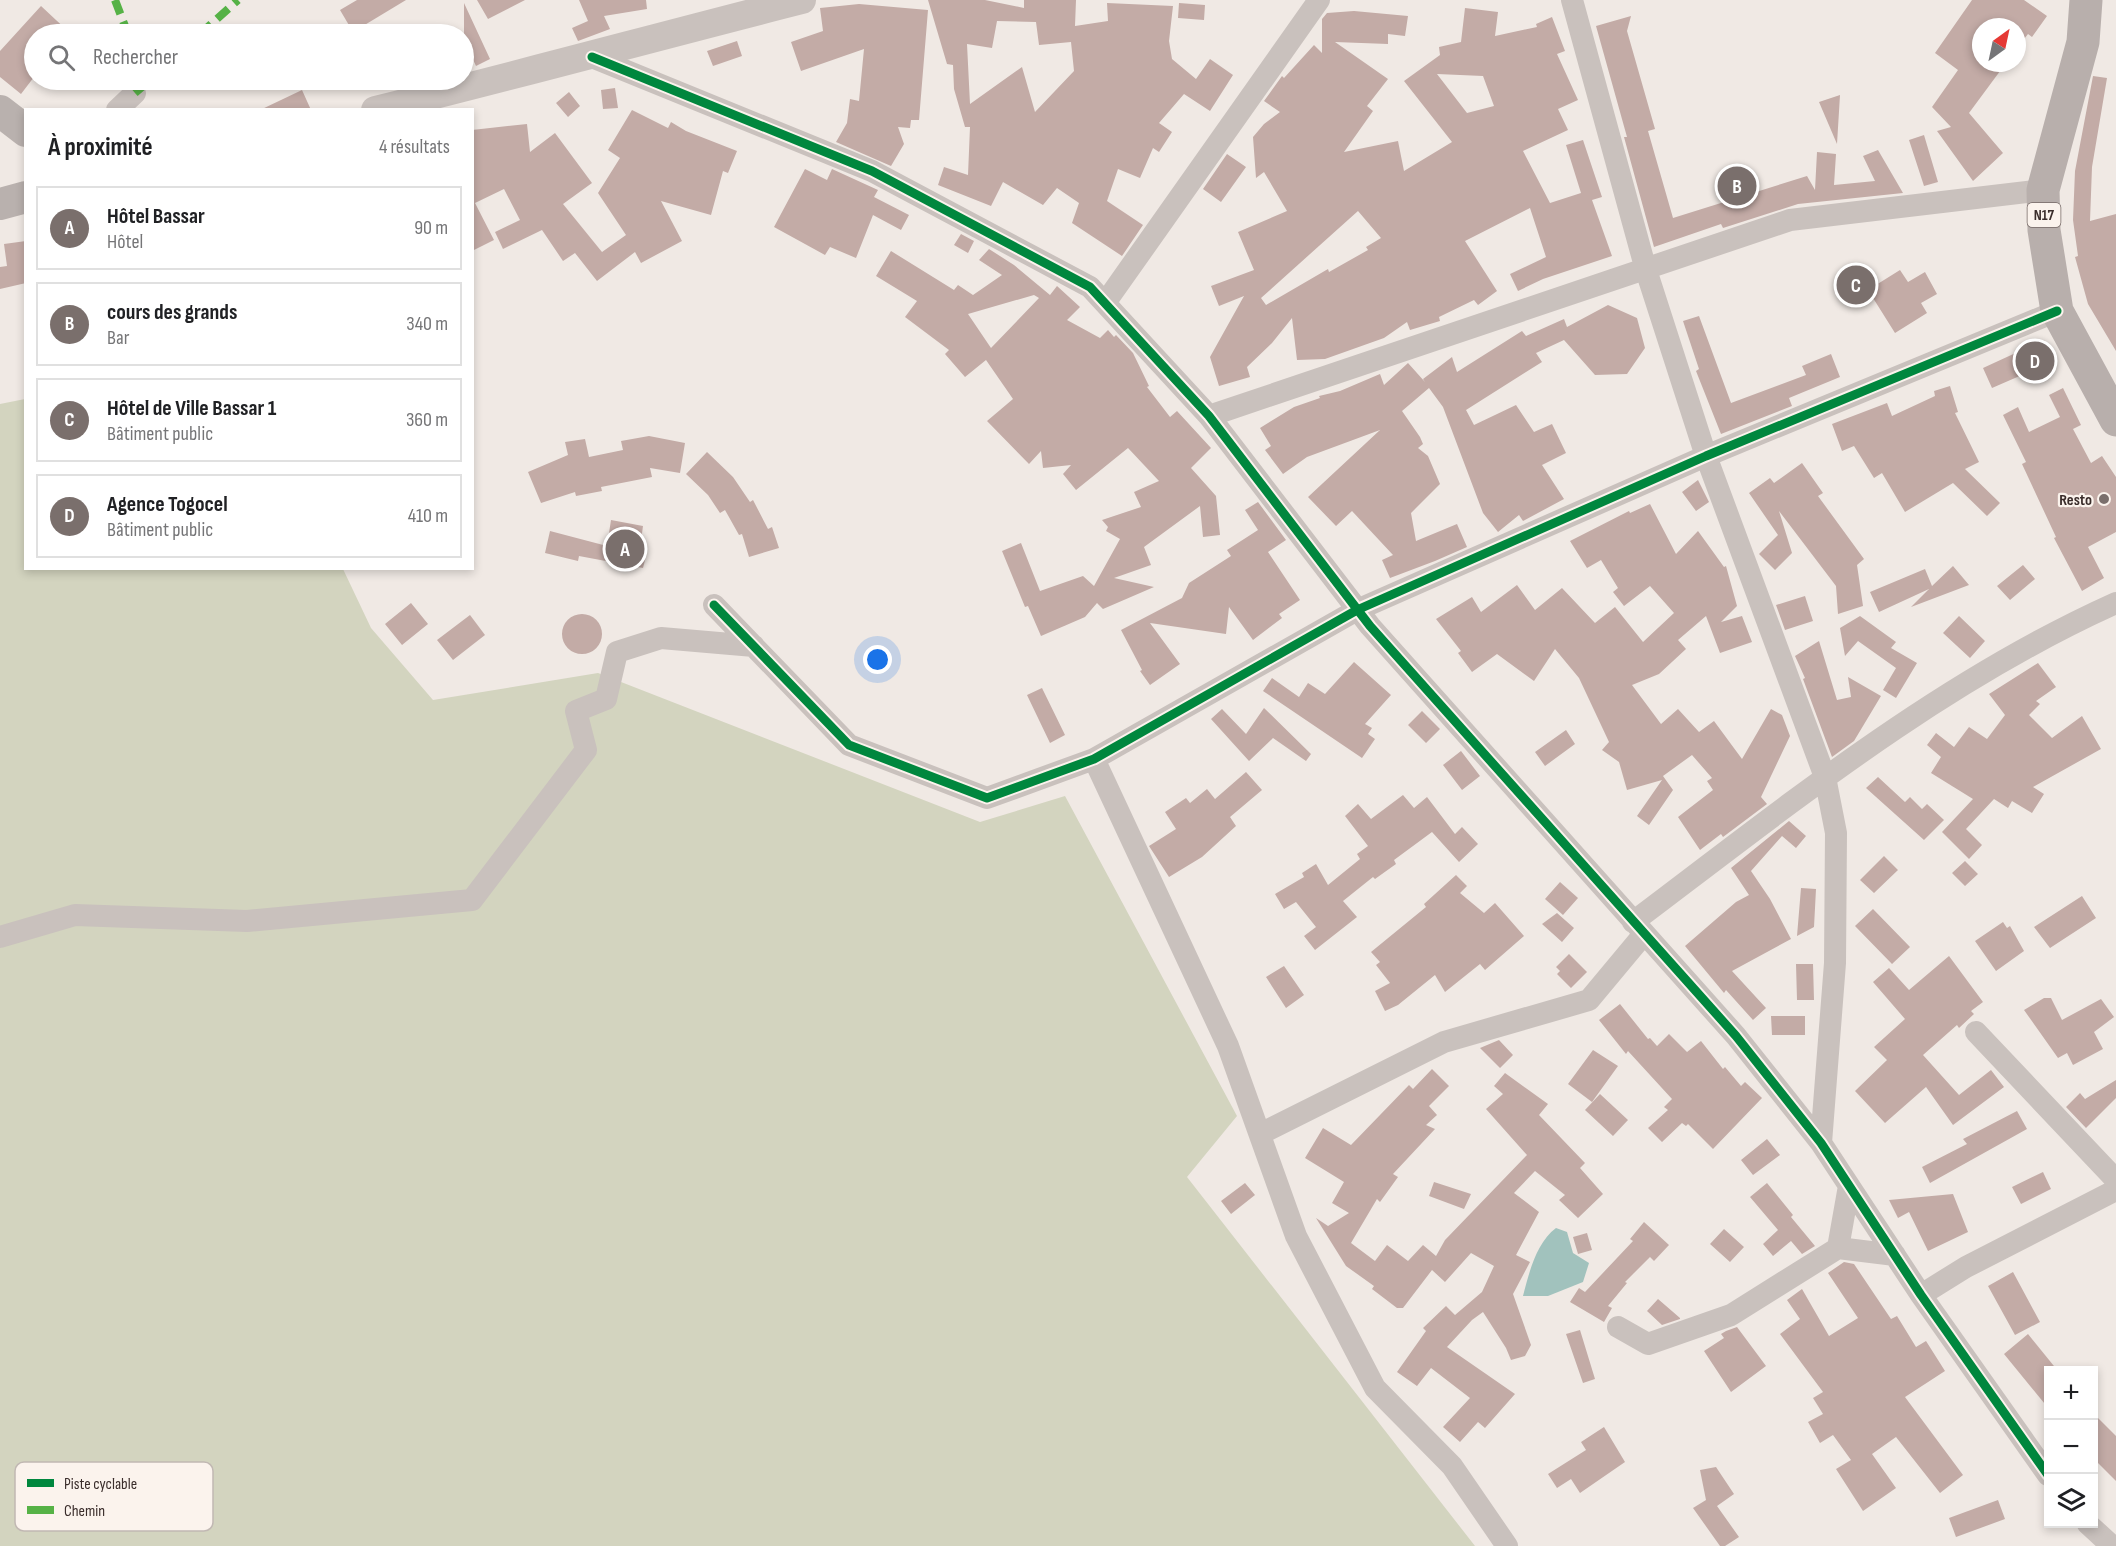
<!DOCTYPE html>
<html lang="fr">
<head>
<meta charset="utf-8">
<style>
  body { margin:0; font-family:"Sofia Sans Condensed",sans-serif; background:#f2f2f2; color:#202124 }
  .controls { position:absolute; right:18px; bottom:18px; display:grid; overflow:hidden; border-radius:0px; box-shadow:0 3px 9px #0003 }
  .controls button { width:54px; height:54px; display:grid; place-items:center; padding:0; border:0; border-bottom:2px solid #e0e0e0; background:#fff; color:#202124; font:30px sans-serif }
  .compass { position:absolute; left:1972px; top:18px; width:54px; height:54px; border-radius:50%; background:#fff; box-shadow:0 3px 9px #0003; rotate:33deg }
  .you { position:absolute; left:878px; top:660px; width:21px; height:21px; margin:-15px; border:4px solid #fff; border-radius:50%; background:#1a73e8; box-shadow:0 0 0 9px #1a73e833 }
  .badge { display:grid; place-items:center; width:39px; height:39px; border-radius:50%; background:#7a6f6c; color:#fff; font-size:20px; font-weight:700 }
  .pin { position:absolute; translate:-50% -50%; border:3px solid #fff; box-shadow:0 2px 6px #0006 }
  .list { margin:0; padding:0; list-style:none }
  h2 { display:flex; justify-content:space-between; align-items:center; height:78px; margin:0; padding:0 24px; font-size:26px }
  h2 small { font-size:20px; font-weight:400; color:#757577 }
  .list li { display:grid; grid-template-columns:39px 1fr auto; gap:18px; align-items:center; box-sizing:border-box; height:84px; margin:0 12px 12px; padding:0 12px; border:2px solid #e0e0e0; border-radius:0px }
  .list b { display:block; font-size:22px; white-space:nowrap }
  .list p { margin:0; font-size:20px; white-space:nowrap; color:#757577 }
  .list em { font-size:20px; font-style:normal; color:#757577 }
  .icon { flex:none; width:33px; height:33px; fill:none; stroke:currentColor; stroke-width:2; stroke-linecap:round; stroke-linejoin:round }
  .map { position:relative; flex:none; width:2116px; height:1546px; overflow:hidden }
  .search { position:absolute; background:#fff; box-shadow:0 3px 9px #0003; left:24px; top:24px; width:450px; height:66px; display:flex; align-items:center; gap:15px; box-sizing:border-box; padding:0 21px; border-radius:33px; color:#757577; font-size:22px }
  .panel { position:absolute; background:#fff; box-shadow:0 3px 9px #0003; left:24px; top:108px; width:450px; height:462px; border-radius:0px }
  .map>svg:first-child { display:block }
</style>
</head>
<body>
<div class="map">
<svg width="2116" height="1546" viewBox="0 0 2116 1546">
  <rect width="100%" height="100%" fill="#f0e9e4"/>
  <path fill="#d3d4bf" d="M25,399l1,169 317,1 28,59 62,72 165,-27 382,149 85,-26 172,320 -50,61 288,369h-1475v-1142z"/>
  <path fill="#a1c2bd" d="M1556,1228l11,4 6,21 16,10 -6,19 -35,14h-25c6,-23 13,-53 33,-68z"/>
  <path fill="#c3aba6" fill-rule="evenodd" d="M357,0h49l-53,32 -13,-22z
    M477,0h48l-37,19z
    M579,0h67l1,9 -43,7 6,13 -32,12 -6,-13 16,-7z
    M928,0h57l39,8v-8h52l-1,26 33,-5 -1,-18 66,3 -4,35 3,18 24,20 14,-20 23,16 -23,36 -26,-17 -25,29 13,9 -13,20 -6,-4 -13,30 -22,-9 -11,32 36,24 -21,31 -50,-33 7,-20 -22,-15 -14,17 -40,-23 -12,24 -53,-21 6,-18 24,8 2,-48h-5l-11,-38 -1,-24 -6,-1zM997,21l39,1 3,23 32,-3 3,29 -39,41 -13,-45 -52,37 -3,-60 25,4z
    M1972,0h52l23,16 -15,21 -4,-3 -11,14v-21h-36v36h25l-37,50 34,40 -30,28 -36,-50 14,-4 -19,-20 26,-37 -23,-17z
    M464,3l26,56 -14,7 -7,-15 -5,3z
    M1179,3l26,2 -1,15 -26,-2z
    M859,4l69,6 -9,110h-8l-1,8 -12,-1 6,17 -13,22 -55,-24 11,-19 3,-24 9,2 5,-52 -63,22 -10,-29 32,-11 -3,-23z
    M41,6l30,28h-37v43l-13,17 -21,-17v-26z
    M1465,8l33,4 -3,24 42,-9 -1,-3 16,-7 13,34 -8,3 21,46 -20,9 10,21 -45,21 27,52 31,-10 -15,-48 17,-5 19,57 -10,3 20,56 -69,23 -25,12 -8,-17 36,-17 -16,-49 -65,33 32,50 -19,14 -4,-5 -35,17 1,4 -30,9 -3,-8 -23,16 -59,21 -28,1 -5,-42 -20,25 -25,24 3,10 -31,9 -9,-29 34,-61 -25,10 -8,-20 43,-16 -16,-38 49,-21 -23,-39 -8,6 -3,-41 11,-13 16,-12 -16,-11 18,-25 2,2 30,-33 8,8v-34l5,-6 27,-2 54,5 -3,20 -17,-2v10l-53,-2 53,37 -21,27 6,5 -29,41 54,-11 6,30 48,-29 -48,-61 36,-26 -1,-8 22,-5zM1437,74l46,2 11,30 -27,7zM1358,211l23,27 -15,9 2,3 -39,22 -1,-3 -62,36 -5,-7z
    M1631,16l-4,15 28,98 -7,2 25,87 134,-42 8,14 2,-38 19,2 -2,31 41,-4 -12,-25 15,-6 25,43 -105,11 -75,24 -2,-4 -67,23 -30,-110h3l-31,-111z
    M737,41l5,15 -29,10 -6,-15z
    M2093,76l14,2 -15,89 -2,54 26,-7v137l-28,-47 -13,-47 3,-1 -5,-36 2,-49z
    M615,88l3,20 -15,1 -2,-19z
    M302,90l9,20h-51z
    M569,92l11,14 -12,11 -12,-14z
    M1840,95l-3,49 -18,-42z
    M632,110l36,18 3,-6 15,9 51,20 -9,22 -5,-2 -12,44 -50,-14 21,40 -41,22 -6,-11 -38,29 -22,-28 -12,8 -21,-31 -39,19 -8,-17 25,-12 -16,-31 -29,14 19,37 -22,11v-121l55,-6 3,28 25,-19 37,50 -29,21 39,48 24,-17 -28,-42 22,-35 -12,-8z
    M1924,135l14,47 -14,4 -15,-46z
    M1227,154l19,13 -25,35 -18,-13z
    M805,169l22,11 5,-11 46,21 -4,7 35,18 -8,15 -28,-15 -17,43 -26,-11 -5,8 -51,-28z
    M961,234l13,7 -6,12 -14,-8z
    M26,241v42l-26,6v-22l7,-1 -3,-22z
    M989,249l25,16 36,30 7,-9 23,21 -13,13 33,18 8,-8 6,7 2,-2 17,18 16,33 -2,1 23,30 7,-6 34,37 -20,20 25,28 4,39 -17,2 -3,-31 -56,41 7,18 -37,13 40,9 -51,22 -6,-6 -12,14 -44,19 -13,-30 -3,1 -23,-56 19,-8 19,48 43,-15 11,10 26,-47 -14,-8 2,-4 -6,-7 39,-13 -7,-15 25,-11 -31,-33 -52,42 -13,-16 8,-9 -28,3 -2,-17 -12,13 -42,-43 26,-22 -27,-39 -21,17 -20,-23 4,-4 -44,-33 12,-16 -41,-25 15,-25 63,39 4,-5 15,10 29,-20 -23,-15zM1034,295l5,3 -48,50 -23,-34z
    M1900,270l8,12 17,-10 12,22 -16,9 6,10 -32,20 -27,-43z
    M1856,275l10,12 -12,11 -11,-12z
    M1608,305l29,13 8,30 -18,26 -32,1 -31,-35 -28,13 6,9 -76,48 8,15 42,-20 18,27 18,-8 14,29 -24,12 22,34 -41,22 -4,-6 -21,17 -15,-19 -40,-106 -14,-19 -27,23 18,26 3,7 -5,4 10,8 12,28 -29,29 5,28 41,-17 10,23 -32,14 -45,17 -8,-18 11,-5 -41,-44 -16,15 -28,-29 72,-67 -73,27 -24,17 -18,-24 6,-4 -11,-18 34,-21 26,-9 -1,-2 21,-5 40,-17 4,11 24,-22 17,19 -2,-3 29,-22 5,15 65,-41 4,5 38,-17 3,8z
    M1699,316l32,87 75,-28 -4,-9 29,-12 9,23 -51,21 3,8 -71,28 -25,-63 3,-2 -16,-48z
    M2044,340l12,20 -64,28 -9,-20z
    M1950,386l8,26 -3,1 24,49 -14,7 35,34 -13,13 -34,-33 -48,29 -23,-39 -8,5 -20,-32 -12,5 -10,-27 55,-21 5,13 43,-20 -1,-5z
    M2063,388l18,37 -8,4 18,34 11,-7 14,21v55l-28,15 16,31 -22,13 -28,-53 2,-1 -34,-73 4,-2 -23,-47 15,-8 11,25 31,-15 -11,-22z
    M649,436l36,7 -5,30 -30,-5 2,9 -51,10 1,4 -26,5 -1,-4 -34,11 -13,-31 40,-17 -3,-13 20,-3 4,18 34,-7 -2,-9z
    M707,452l26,25 17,25 3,-2 15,29 4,-2 7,21 -30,9 -7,-23 -3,1 -14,-25 -5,3 -12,-18 -22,-21z
    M1802,463l21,30 -5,3 46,63 -7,6 6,41 -25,8 -2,-28 -57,-75 13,42 -17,17 -16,-16 19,-19 -29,-42 21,-15 4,5z
    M1698,480l11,22 -13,9 -14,-19z
    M1258,502l28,38 -18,12 32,48 -21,14 3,4 -29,22 -24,-33 -3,27 -76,-11 30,41 -30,21 -10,-14 2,-1 -21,-40 61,-32 7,-15 42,-27 -4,-6 31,-20 -13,-20z
    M1650,504l26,50 22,-23 26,36 2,-1 11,40 -16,16 21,-6 10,26 -32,11 -14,-37 -28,24 8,9 -27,25 -27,11 29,39 17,-15 21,23 15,-11 28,38 29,-50 11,6 8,21 -29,61 6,7 -44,33 -2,-3 -21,16 -22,-33 35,-27 -6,-9 5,-3 -20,-23 -29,21 10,14 -24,35 -12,-9 25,-36 -35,10 -8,-28 -17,-12 7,-8 -30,-64 -24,-29 -21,32 -37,-27 -25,18 -14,-19 3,-2 -25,-32 36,-22 9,15 36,-27 18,25 27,-22 33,35 20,-16 28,35 31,-29 -24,-27 -26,20 -11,-14 5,-4 -17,-28 -14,8 -17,-27 59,-30 1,2z
    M611,520l32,6 -4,29 7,1 -3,12 -64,-12 -1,5 -33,-8 5,-22 57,15z
    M2023,565l12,14 -25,21 -13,-14z
    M1953,566l16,19 -58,22 18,-18 -50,23 -9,-20 55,-23 7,17z
    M1805,596l8,25 -28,9 -9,-25z
    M411,603l17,21 -26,21 -17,-21z
    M562 634a20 20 0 1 1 40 0a20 20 0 1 1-40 0Z
    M470,615l15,20 -32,25 -16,-20z
    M1860,616l36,26 -5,6 26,15 -21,35 -13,-8 13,-22 -38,-27 -13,15 -5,-28z
    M1959,616l26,25 -15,17 -27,-25z
    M1819,641l18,59 14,-3 -3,-20 33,19 -27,45 -22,16 -29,-78 2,-1 -10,-22z
    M1354,662l37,33 -26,29 7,4 -4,6 7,5 -13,19 -99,-67 9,-13 27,19 9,-14 17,11z
    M2038,663l18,24 -20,14 4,3 -11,11 23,23 30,-22 19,33 -68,38 11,7 -12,19 -20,-12 -4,7 -14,-9 -28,30 16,16 -13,14 -27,-27 31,-33 -42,-26 10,-16 -14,-12 9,-12 18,14 15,-20 18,12 18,-24 -16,-21z
    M1042,688l23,47 -15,8 -23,-48z
    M1264,708l47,46 -5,7 -33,-23 -24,23 -38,-42 11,-10 24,25z
    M1422,711l18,18 -14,14 -18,-18z
    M1566,730l9,14 -30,22 -10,-14z
    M1461,751l19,25 -18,14 -19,-25z
    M1246,772l16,18 -32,27 6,9 -34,31 -33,20 -20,-31 27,-17 -11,-17 21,-14 4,5 17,-14 8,10z
    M1878,777l27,25 5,-5 12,12 5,-5 17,16 -20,20 -58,-52z
    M1403,795l11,13 13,-11 28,37 7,-7 16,17 -19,18 -27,-30 -38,28 2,4 -21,15 -2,-2 -30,24 14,16 -42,33 -11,-14 12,-9 -20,-25 -12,7 -9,-15 29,-17 -2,-4 14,-9 12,21 32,-26 -3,-5 11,-8 -23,-30 13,-12 13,15z
    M1789,821l17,15 -10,12 -14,-12 -31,35 19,28 21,40 -59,32 34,37 -13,12 -27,-30 -2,3 -39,-47 51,-44 13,-7 -18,-27z
    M1884,856l14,14 -24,23 -14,-13z
    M1965,861l13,13 -13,12 -13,-13z
    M1456,875l11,11 -7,7 24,20 11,-10 29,33 -39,34 -5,-6 -35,28 -10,-17 -37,30 -13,6 -10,-20 15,-8 -14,-18 4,-3 -9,-10 55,-45 -2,-3z
    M1560,882l18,16 -15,17 -18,-16z
    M1801,888l15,1 -2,38 -17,9z
    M2082,896l14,22 -46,30 -16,-21z
    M1873,909l37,38 -18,17 -37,-38z
    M1557,913l17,15 -12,14 -20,-18z
    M2003,922l4,6 3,-2 14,25 -28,20 -21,-30z
    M1569,954l18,18 -16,16 -14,-14 3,-3 -4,-4z
    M1949,956l34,46 -12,9 3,3 -15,14 -2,-3 -34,30 36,40 32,-25 13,17 -51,38 -27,-38 -41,36 -30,-32 32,-31 -13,-13 31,-28 -32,-37 16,-14 20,22z
    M1796,964h17l1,36h-17z
    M1284,966l20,29 -18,13 -20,-31z
    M2044,998h7l11,22 39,-21 13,18 -20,15 9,17 -30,16 -6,-12 -9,5 -34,-48z
    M1620,1004l28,35 2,-1 7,8 12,-12 18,18 14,-11 22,28 2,-2 16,19 4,-4 17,16 -49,51 -25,-25 -2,2 -4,-3 -20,19 -14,-14 20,-18 -4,-3 8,-8 -44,-48 -2,3 -27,-34z
    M1771,1016h34v19h-33z
    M1499,1040l14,15 -13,13 -20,-20z
    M1593,1050l25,16 -26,36 -24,-18z
    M1432,1069l17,17 -20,20 8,9 -11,10 9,4 -42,45 5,3 -18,25 -3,-3 -26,44 24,18 12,-16 21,16 15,-16 13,11 9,-16 82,-85 -41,-46 17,-15 -9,-8 11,-13 43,31 -9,11 46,48 -5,5 23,26 -25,24 -19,-18 6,-5 -30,-24 -21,22 25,19 -23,43 14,7 -17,32 18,51 -6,11 -14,4 -5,-12 -23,-36 -11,8 -25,27 68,47 -30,34 -7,-6 -18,20 -17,-15 27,-29 -39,-30 -14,18 -20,-14 29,-41 -3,-3 23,-22 9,9 27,-23 12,-26 -23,-13 -26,29 -13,-12 -29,38h-6l-25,-19 2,-3 -28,-20 -30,-48 12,8 21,-13 -17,-10 12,-21 -39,-24 18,-30 28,17 58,-60 4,4z
    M2116,1080v18l-30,30 -20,-21 14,-14 5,6z
    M1600,1094l28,26 -15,16 -28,-26z
    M2017,1111l10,18 -97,54 -8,-16 45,-23 -4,-5z
    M1767,1139l13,16 -27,20 -12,-15z
    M2043,1172l8,17 -30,15 -9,-17z
    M1434,1182l37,12 -7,15 -35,-13z
    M1245,1183l10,12 -24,19 -10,-13z
    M1767,1183l26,32 -2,2 24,29 -13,8 -11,-13 -18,15 -10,-12 15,-14 -28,-33z
    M1953,1194l15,38 -40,19 -19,-39 -11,6 -9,-18z
    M1644,1222l25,23 -15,16 -4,-4 -25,25 2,1 -19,23 4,2 -8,14 -34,-20 9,-14 6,4 48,-51 -3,-2z
    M1724,1229l20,18 -14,15 -20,-18z
    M1587,1233l5,17 -14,4 -5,-17z
    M1844,1262l10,2 37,55 6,-3 19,31 10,-6 19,30 -40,26 58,78 -23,18 -44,-56 -24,17 24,34 -33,23 -27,-42 15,-9 -18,-25 -13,8 -12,-21 15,-8 -10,-16 10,-6 -43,-58 20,-15 -13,-19 15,-11 27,47 29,-18 -30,-45z
    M2013,1272l27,50 -25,13 -27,-49z
    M1658,1299l22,19v1l-18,6 -15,-14z
    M1737,1327l29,39 -35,26 -27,-41 20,-13 -3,-4 5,-3z
    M1580,1330l15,49 -12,4 -17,-49z
    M2028,1334l30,37h-9v38l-45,-55z
    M2094,1414l22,22v45l-22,-22z
    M1604,1427l21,35 -45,31 -9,-14 -14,9 -9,-14 38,-24 -5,-8z
    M1716,1467l18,27 -17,12 22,31 -14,9h-5l-27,-38 13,-8 -6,-30z
    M1998,1500l7,19 -49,18 -7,-19z"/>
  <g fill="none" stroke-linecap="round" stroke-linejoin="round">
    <path stroke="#c9c1bd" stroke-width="22" d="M1572,0l74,270 60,186 119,321 11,56 -1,130 -14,180
      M592,57l280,114 218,116 119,129 161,210 366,410 85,107 100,152 127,180
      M117,110l18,-17
      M1105,303l214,-303
      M1209,416l581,-196 253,-30
      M714,605l135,140 138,53 107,-39 263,-149 349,-154 351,-145
      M1094,759l134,287 68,190 79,152 77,78 55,80
      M1633,922c154,-116 307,-240 483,-319
      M0,937l75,-22 172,6 225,-21 114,-150 -10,-39 30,-12 11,-47 44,-14 93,8
      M1976,1032l140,148
      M1260,1134l184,-92 145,-42 55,-66
      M1838,1248l57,7
      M1921,1295l45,-28 150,-77
      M1618,1327l30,17 83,-29 107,-67 11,-62
      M2088,1524l24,22"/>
    <path stroke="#c9c1bd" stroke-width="28" d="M375,110c143,-35 285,-74 427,-110"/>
    <path stroke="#b9b1ae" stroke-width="32" d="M0,111l26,20
      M0,204l26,-7"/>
    <path stroke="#b8afac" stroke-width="33" d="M2086,0l-3,42 -40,148 1,40 13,81 59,109"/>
    <path stroke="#56b246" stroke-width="8" stroke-dasharray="15 8" stroke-linecap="butt" d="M115,0l13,34
      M200,34l38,-34
      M135,93l15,-13"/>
    <g stroke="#fbf3ed" stroke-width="13">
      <path id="cycleway" d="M592,57l280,114 218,116 119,129 161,210 366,410 85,107 100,152 127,180
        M714,605l135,140 138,53 107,-39 263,-149 349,-154 351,-145"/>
    </g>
    <use href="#cycleway" stroke="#00873e" stroke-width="9"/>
  </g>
  <circle fill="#7a6f6c" stroke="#fbf3ed" stroke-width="2" cx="2104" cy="499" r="6"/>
  <g text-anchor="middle" stroke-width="4.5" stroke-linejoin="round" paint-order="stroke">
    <rect fill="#fbf3ed" stroke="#746865" stroke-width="1.5" x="2027.5" y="203" width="33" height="24" rx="4.5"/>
    <g font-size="15" font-weight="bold" fill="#3a2d2b">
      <text x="2044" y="220">N17</text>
    </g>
    <g font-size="16" font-weight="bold" fill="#3a2d2b" stroke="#fbf3ed" text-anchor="end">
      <text x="2092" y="505">Resto</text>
    </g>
  </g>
  <rect x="15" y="1462" width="198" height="69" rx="9" fill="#fbf3ed" stroke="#c1b8b3" stroke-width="1.5"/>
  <rect x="27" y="1479" width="27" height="8" fill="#00873e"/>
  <rect x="27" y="1506" width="27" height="8" fill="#56b246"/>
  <g font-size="16" fill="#3a2d2b">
    <text x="64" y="1489">Piste cyclable</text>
    <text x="64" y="1516">Chemin</text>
  </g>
</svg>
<div class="controls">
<button>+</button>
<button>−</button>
<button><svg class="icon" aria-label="layers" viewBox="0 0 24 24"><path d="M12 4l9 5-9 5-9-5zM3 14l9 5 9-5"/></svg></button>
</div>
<svg class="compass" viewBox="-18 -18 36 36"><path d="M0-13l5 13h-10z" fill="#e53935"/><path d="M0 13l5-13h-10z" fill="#757577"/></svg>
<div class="you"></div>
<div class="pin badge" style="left:625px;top:549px">A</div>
<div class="pin badge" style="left:1737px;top:186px">B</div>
<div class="pin badge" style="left:1856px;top:285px">C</div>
<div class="pin badge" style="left:2035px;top:361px">D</div>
<div class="search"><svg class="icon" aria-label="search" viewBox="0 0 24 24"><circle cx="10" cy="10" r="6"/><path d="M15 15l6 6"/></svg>Rechercher</div>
<section class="panel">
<h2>À proximité<small>4 résultats</small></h2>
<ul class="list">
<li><span class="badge">A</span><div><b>Hôtel Bassar</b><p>Hôtel</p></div><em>90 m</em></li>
<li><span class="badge">B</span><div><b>cours des grands</b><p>Bar</p></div><em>340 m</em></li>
<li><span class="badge">C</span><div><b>Hôtel de Ville Bassar 1</b><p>Bâtiment public</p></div><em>360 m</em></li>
<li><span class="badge">D</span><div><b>Agence Togocel</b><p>Bâtiment public</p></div><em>410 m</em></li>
</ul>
</section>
</div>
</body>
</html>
